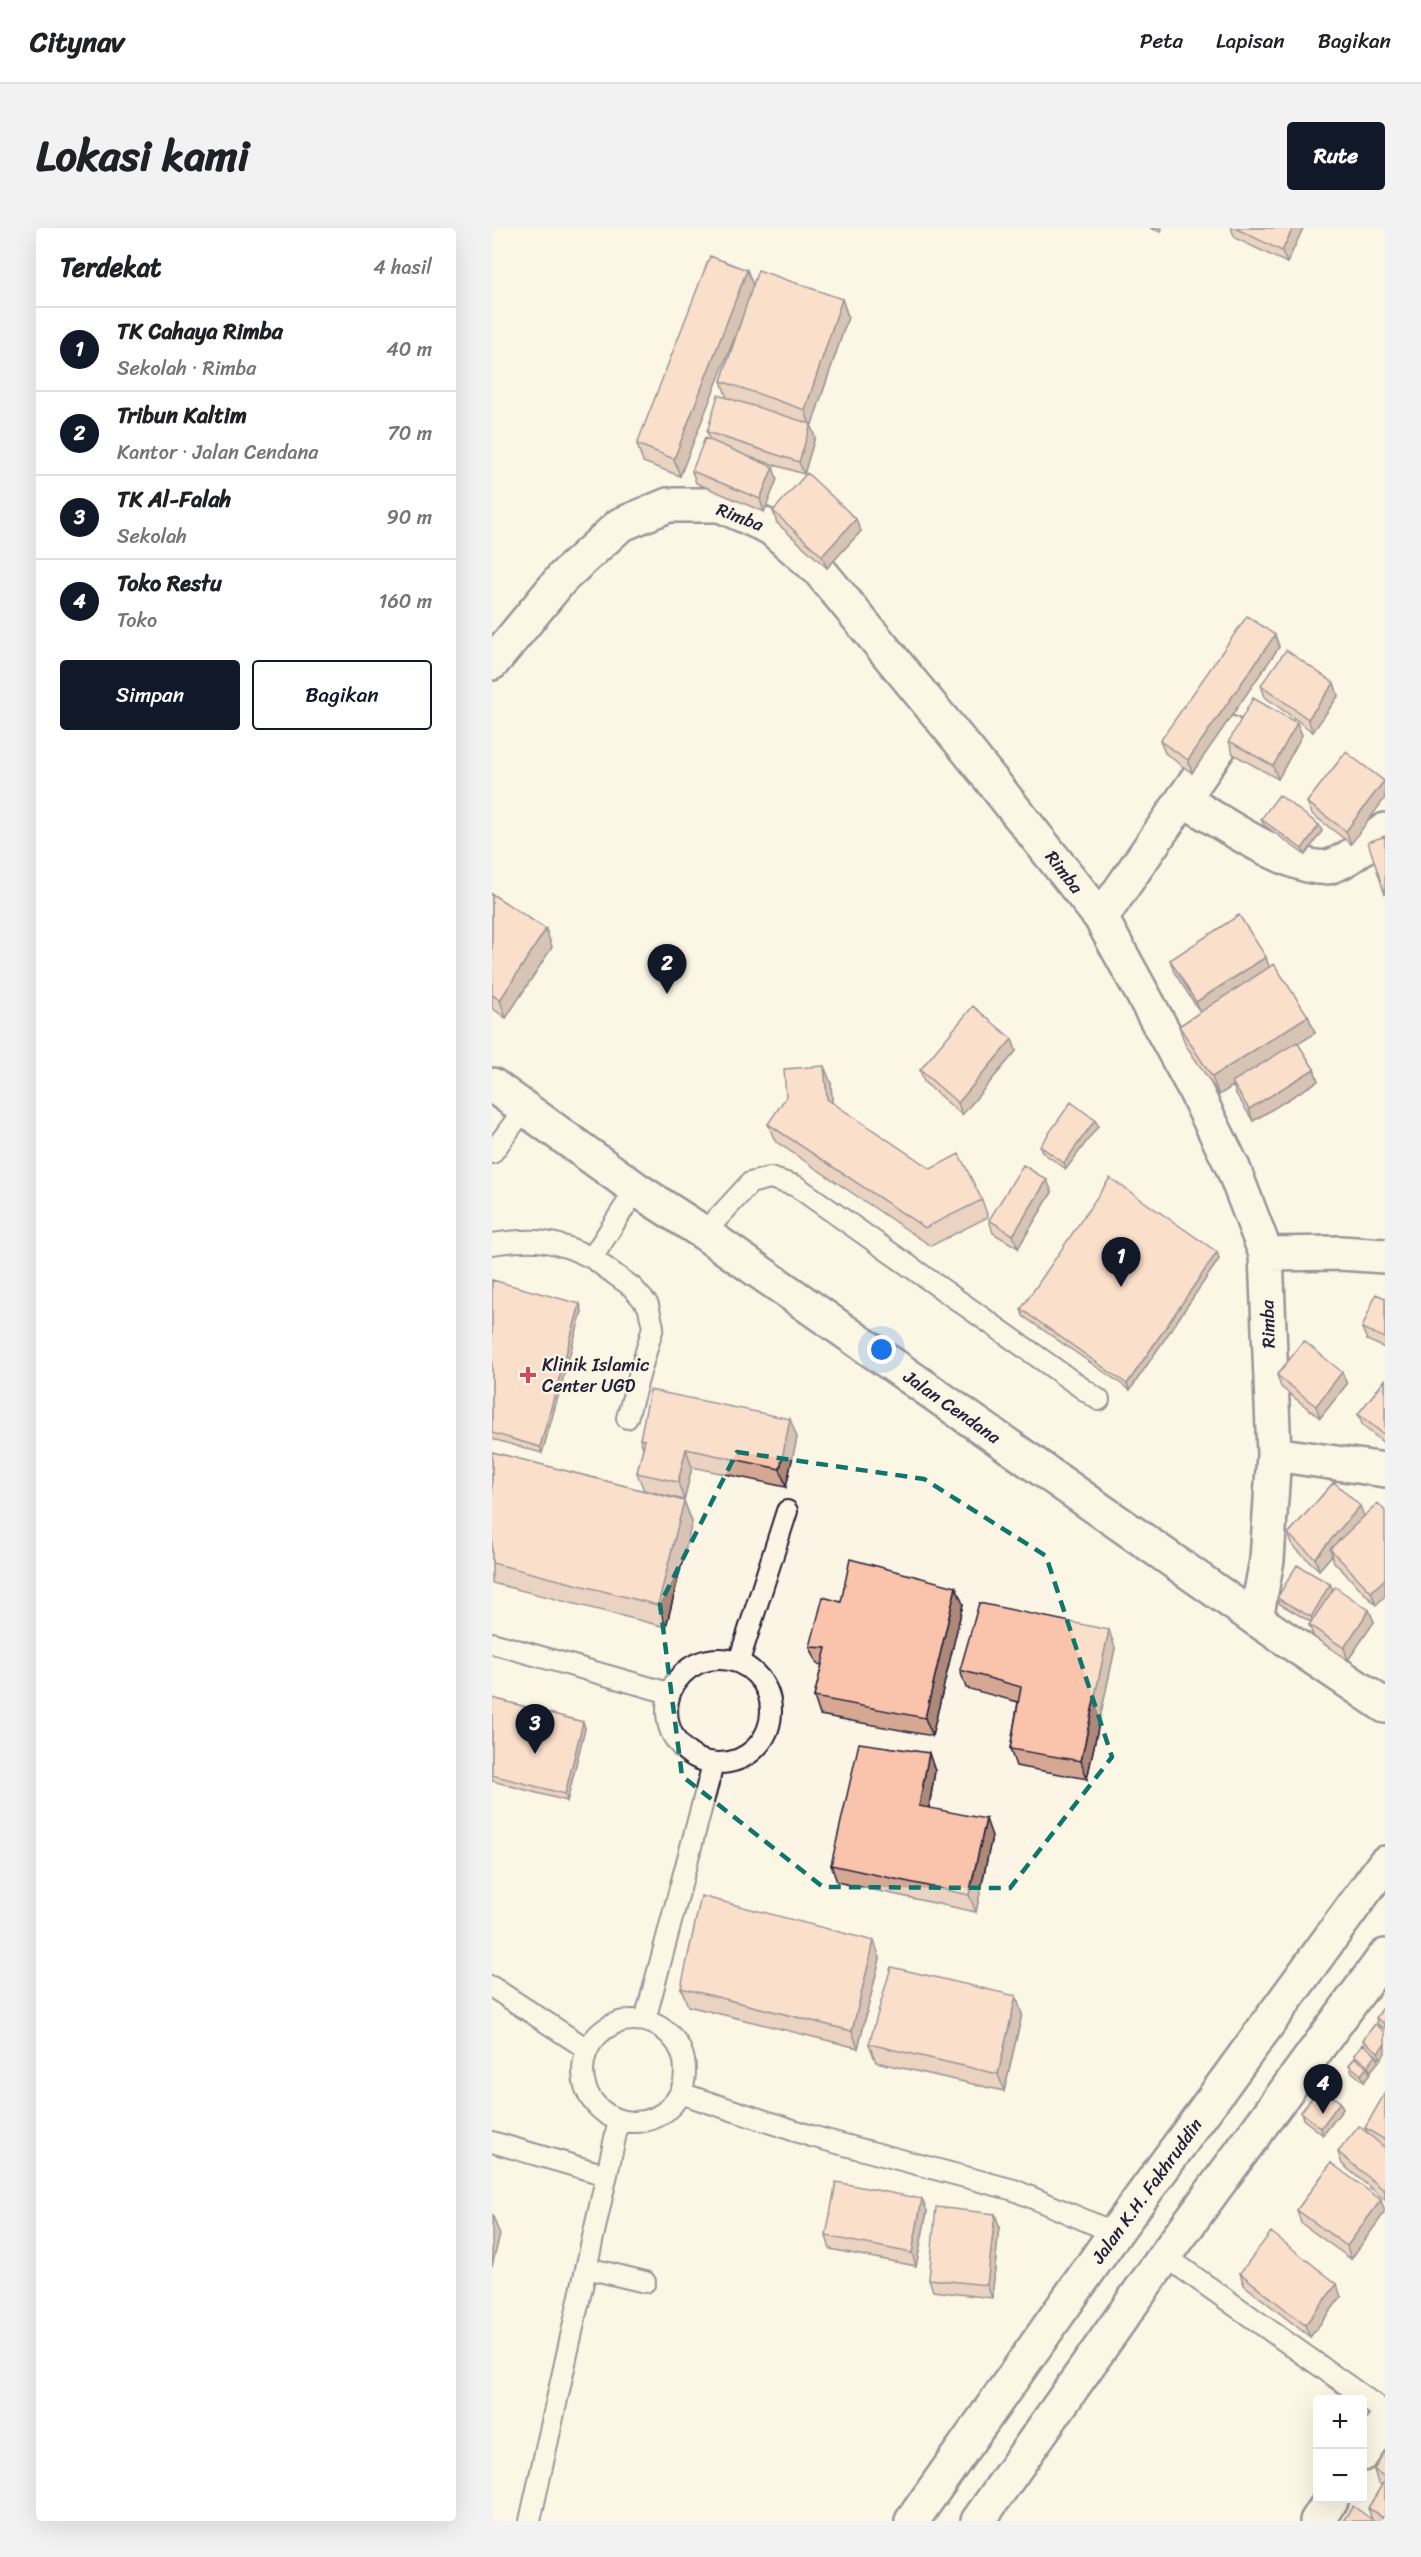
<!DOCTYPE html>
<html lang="id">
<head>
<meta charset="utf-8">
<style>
  body { margin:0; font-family:Sriracha,sans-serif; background:#f2f2f2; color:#202124 }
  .controls { position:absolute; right:18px; bottom:18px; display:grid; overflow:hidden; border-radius:6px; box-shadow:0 6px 24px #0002 }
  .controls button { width:54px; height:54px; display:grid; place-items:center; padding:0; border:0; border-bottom:2px solid #e0e0e0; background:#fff; color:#202124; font:30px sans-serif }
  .you { position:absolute; left:390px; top:1122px; width:21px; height:21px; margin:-15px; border:4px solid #fff; border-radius:50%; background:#1a73e8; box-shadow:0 0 0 9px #1a73e833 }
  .badge { display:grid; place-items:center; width:39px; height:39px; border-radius:50%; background:#111827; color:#fff; font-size:20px; font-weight:700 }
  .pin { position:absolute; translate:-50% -50px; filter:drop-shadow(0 2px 3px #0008) }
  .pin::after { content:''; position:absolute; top:32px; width:21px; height:18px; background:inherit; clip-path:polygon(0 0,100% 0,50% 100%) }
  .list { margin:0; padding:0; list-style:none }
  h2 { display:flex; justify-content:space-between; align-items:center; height:78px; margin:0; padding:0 24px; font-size:26px }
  h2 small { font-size:20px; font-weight:400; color:#757577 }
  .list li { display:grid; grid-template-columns:39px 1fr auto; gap:18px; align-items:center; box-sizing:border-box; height:84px; padding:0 24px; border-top:2px solid #e0e0e0 }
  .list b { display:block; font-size:22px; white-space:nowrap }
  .list p { margin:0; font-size:20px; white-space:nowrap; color:#757577 }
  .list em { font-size:20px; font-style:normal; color:#757577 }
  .actions { display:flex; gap:12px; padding:18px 24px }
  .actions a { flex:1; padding:14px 0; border:2px solid #111827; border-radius:6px; text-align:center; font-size:21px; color:#111827 }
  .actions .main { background:#111827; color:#fff }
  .map { position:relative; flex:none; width:893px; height:2293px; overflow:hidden; border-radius:6px }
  header { display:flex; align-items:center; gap:36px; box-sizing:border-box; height:84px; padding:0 30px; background:#fff; border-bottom:2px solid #e0e0e0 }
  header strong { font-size:28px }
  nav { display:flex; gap:33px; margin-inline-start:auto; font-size:21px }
  .intro { display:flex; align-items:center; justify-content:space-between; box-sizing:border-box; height:144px; padding:0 36px }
  h1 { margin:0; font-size:42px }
  .button { padding:15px 27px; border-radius:6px; background:#111827; color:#fff; font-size:21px; font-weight:700 }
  main { display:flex; gap:36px; padding:0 36px }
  aside { flex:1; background:#fff; border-radius:6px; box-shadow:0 6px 24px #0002 }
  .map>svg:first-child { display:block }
</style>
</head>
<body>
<header>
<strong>Citynav</strong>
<nav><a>Peta</a><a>Lapisan</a><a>Bagikan</a></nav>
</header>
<div class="intro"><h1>Lokasi kami</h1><a class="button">Rute</a></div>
<main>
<aside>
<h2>Terdekat<small>4 hasil</small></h2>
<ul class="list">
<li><span class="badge">1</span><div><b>TK Cahaya Rimba</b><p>Sekolah · Rimba</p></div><em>40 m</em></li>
<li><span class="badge">2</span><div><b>Tribun Kaltim</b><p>Kantor · Jalan Cendana</p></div><em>70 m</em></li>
<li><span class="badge">3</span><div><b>TK Al-Falah</b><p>Sekolah</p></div><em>90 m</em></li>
<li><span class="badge">4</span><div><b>Toko Restu</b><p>Toko</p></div><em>160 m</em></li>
</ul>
<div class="actions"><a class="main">Simpan</a><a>Bagikan</a></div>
</aside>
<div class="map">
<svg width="893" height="2293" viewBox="0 0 893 2293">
  <rect width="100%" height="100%" fill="#fcf5e5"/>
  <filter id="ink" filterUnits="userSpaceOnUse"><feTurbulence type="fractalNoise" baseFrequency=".0167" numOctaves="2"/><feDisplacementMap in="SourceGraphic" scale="12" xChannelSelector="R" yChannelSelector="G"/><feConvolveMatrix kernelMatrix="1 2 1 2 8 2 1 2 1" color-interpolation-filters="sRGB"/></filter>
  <g filter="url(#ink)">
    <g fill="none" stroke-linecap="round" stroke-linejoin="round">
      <g stroke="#22223b" stroke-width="24">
        <path id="service" d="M0,925l33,-45
          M212,1005l46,-50 20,-5 26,8 303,214
          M0,1016c41,-6 62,-5 100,14l44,-69
          M100,1030l40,29 16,18 5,22 -26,91
          M0,1415l177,50
          M175 1483a52 52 0 1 1 104 0a52 52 0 1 1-104 0Z
          M247,1433l48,-150
          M0,1759l95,62
          M153,1792l68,-256
          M91 1843a51 51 0 1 1 102 0a51 51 0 1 1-102 0Z
          M188,1865l131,43 203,54 101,43
          M0,1914l114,33
          M673,2028l220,156
          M95,2040l58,14
          M38,2293l89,-401"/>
      </g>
      <g stroke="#22223b" stroke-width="38">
        <path id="minor" d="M0,435l71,-86 57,-52 48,-20h52l51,23 47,41 150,182 133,167 91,166 41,84 33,86 8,200 -7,106 -11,59
          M691,571c29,18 111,73 144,68 20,-4 41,-25 58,-37
          M609,690l128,-185
          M774,1026l74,-1 45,3
          M782,1226l111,16
          M870,2226l23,-32
          M825,2293l15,-23"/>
      </g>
      <g stroke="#22223b" stroke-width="38">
        <path id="tertiary" d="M0,857l144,104 68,44 552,386 129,87
          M420,2293l203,-288 270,-370
          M486,2293l187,-265 220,-300"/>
      </g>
      <use href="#service" stroke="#fcf5e5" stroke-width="20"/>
      <use href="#minor" stroke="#fcf5e5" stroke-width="33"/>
      <use href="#tertiary" stroke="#fcf5e5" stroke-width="33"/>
    </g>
    <path fill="#d6a894" stroke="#22223b" stroke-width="1.5" d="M658,0h12l-1,4z
      M739,0h72l-16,35 -52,-25z
      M255,42l6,16 89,13 6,18 -37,110 4,10 -11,37 -55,-17 28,22 -13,33 -68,-29 -4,-12 18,-31 -3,-8 20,-34 -6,-17 22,-67 -63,162 -37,-14 -6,-18z
      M281,283l88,20 -34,37 -50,-45z
      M783,407l4,12 -87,126 -27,-20 -5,-12z
      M842,455l4,13 -25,36 -48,-35 -4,-12z
      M805,495l5,12 -24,44 -45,-25 -4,-13z
      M854,524l5,92 -39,-30 -5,-12z
      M769,591l58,6 3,6 -17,24 -41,-30z
      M0,666l60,53 -46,71 -14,-10z
      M678,732l99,7 39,49 7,17 -17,11 16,25 4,12 -65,40 -17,-27 -3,-8 -14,9 -34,-51 -6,-18 21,-14 -26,-40z
      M520,811l4,12 -54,64 -38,-33 -4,-12z
      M339,855l1,20 99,66 51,31 6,17 -57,29 -156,-105 -7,-17z
      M603,892l3,6 -32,43 -24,-17 -2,-6z
      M560,964l-34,56 -25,-15 -4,-13z
      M725,1024l2,7 -89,131 -107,-74 -2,-7z
      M0,1052l90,31 -40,142 -50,-14z
      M893,1070v50l-18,-8 -5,-12z
      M785,1147l70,9 -27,34 -39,-31z
      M893,1152v64l-22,-18 -5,-12z
      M305,1209l-11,50 -94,-20 -8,33 -40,-10 -7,-17 6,-25 -3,-9z
      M0,1224l192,49 8,21 -26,105 -174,-44z
      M842,1254l42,123 -42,-43 -2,-7 -13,15 -26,-24 -5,-12z
      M838,1356l3,6 36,20 5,12 -26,38 -34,-23 -5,-12 2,-3 -31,-18 -3,-6z
      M349,1374l122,2 -31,132 -112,-21 -6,-18 8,-32 -5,-1 -7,-17z
      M623,1420l-28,131 -71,-13 -6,-17 8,-47 -52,-14 -6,-18z
      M0,1470l91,24 2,6 -18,73 -75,-20z
      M443,1543l-6,37 63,28 -16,76 -139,-30 -6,-17z
      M388,1730l-22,90 -170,-42 -7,-18z
      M893,1777v24l-7,-4 -2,-7z
      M530,1786l-18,77 -128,-29 -7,-18z
      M883,1796l6,35 -5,-3 3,5 -9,11 -2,-1 2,3 -6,8 -12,-10 -3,-7 6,-7 -1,-3 11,-9 -2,-6z
      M893,1865v107l-43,-36 -4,-12 29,-19 -2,-5z
      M848,1874l3,7 -20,26 -20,-16 -2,-7z
      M839,1935l20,96 -50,-36 -4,-13z
      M435,1983l-11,55 -86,-17 -4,-13z
      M503,1986l4,12 -7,72 -59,-7 -4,-12z
      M748,2045l101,24 -31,40 -66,-52z
      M893,2222v71h-42l29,-1 -4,-12 14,-23 -4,-2 -4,-13z"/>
    <path fill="#ae8878" stroke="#22223b" stroke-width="1.5" d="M801,0h10l-16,35 -5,-12z
      M255,42l7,18 -74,188 -6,-17z
      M350,71l6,18 -37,110 4,10 -11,37 -5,-12 11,-37 -5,-15z
      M281,239l4,12 -13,33 -4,-13z
      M364,291l5,12 -34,37 -5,-12z
      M783,407l4,12 -87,126 -4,-13z
      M842,455l4,13 -25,36 -5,-13z
      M805,495l5,12 -24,44 -5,-13z
      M892,553l1,3v14l-34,46 -5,-13z
      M827,597l3,6 -17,24 -3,-6z
      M54,701l6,18 -46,71 -6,-18z
      M774,729l4,13 -69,44 -5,-12z
      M816,788l7,17 -81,52 -2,-3 1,4 -14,9 -7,-18z
      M520,811l4,12 -54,64 -4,-12z
      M332,838l7,17 2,34 -6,-18z
      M822,841l4,12 -65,40 -4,-12z
      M603,892l3,6 -32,43 -2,-6z
      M555,952l5,12 -34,56 -5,-13z
      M725,1024l2,7 -89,131 -3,-6z
      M88,1076l2,7 -40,142 -2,-6z
      M850,1144l5,12 -27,34 -4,-12z
      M298,1191l7,18 -11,50 -6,-18z
      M194,1221l6,18 -8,33 -6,-18z
      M192,1273l8,21 -26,105 -8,-22z
      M868,1278l5,12 -35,31 2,6 -13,15 -4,-12z
      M893,1351v17l-9,9 -5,-13z
      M838,1356l3,7 -20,33 -2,-7z
      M464,1359l7,17 -31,132 -7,-18z
      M877,1382l5,12 -26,38 -4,-12z
      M617,1402l6,18 -28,131 -6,-18z
      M91,1494l2,6 -18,73 -2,-7z
      M437,1525l6,18 -9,53 -7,-18z
      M494,1591l6,17 -16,76 -7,-17z
      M382,1713l6,17 -22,90 -6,-17z
      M524,1768l6,18 -18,77 -6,-17z
      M893,1816v9l-4,6 -3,-7z
      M884,1827l3,6 -9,11 -2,-7z
      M875,1839l3,7 -6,8 -3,-7z
      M848,1874l3,7 -20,26 -2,-7z
      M430,1971l5,12 -11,55 -4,-13z
      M889,1972l4,12 -34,47 -4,-13z
      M0,1986l8,21 -8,31z
      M503,1986l4,12 -7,72 -5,-13z
      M845,2056l4,13 -31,40 -5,-12z"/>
    <path fill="#f9c3ac" stroke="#22223b" stroke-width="1.5" d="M743,0h58l-11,23z
      M218,28l37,14 -73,189 -37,-15z
      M266,42l84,29 -37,111 -84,-29z
      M226,167l93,29 -12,38 -92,-30z
      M213,210l68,29 -13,32 -68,-28z
      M315,245l49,46 -34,37 -49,-45z
      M755,388l28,19 -87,125 -28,-19z
      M794,422l48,33 -26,36 -47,-34z
      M761,470l44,25 -24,43 -44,-25z
      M854,524l38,29 -38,50 -39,-29z
      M787,567l40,30 -17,24 -41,-30z
      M893,608v59l-17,-53z
      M0,666l54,35 -46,71 -8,-5z
      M747,687l27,42 -70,45 -26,-42z
      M782,736l34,52 -96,61 -33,-51z
      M481,778l39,33 -54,64 -38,-33z
      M805,814l17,27 -65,40 -17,-27z
      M332,838l3,33 104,70 28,-15 23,46 -57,28 -157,-104 18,-27 -2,-28z
      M579,874l24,18 -31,43 -24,-17z
      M531,937l24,15 -34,55 -24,-15z
      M618,950l107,74 -90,132 -106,-75z
      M0,1052l88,24 -40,143 -48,-14z
      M884,1066l9,4v40l-23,-10z
      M812,1113l38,31 -26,34 -39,-31z
      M893,1152v55l-27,-21z
      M158,1162l140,29 -10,50 -94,-20 -8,33 -41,-9 8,-33 -5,-1z
      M0,1224l192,49 -26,104 -166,-42z
      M842,1254l26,24 -45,52 -27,-24z
      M886,1275l7,8v68l-14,13 -41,-43z
      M358,1331l106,28 -31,131 -111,-21 12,-49 -16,-1 13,-50 18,5z
      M805,1337l33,19 -19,33 -34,-19z
      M843,1359l34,23 -25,38 -35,-23z
      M487,1375l130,27 -28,131 -71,-12 11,-62 -61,-17z
      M0,1470l91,24 -18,72 -73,-19z
      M367,1515l70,10 -10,53 67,13 -17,76 -138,-30z
      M209,1668l173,45 -22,90 -171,-43z
      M399,1739l125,29 -18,78 -129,-30z
      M893,1777v19l-9,-6z
      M883,1796l10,8v12l-7,8 -15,-12z
      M871,1816l13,11 -8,10 -14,-10z
      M863,1830l12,9 -6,8 -12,-10z
      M828,1859l20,15 -19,26 -20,-16z
      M893,1865v47l-20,-12z
      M867,1898l26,22v43l-47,-39z
      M839,1935l50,37 -34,46 -50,-36z
      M344,1954l86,17 -10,54 -86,-17z
      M444,1979l59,7 -8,71 -58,-6z
      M779,2004l66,52 -32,41 -65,-52z
      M893,2222v27l-11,-7z
      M891,2255l2,1v35l-17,-11z
      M861,2278l21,15h-31z"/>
  </g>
  <path d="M0 0H893V2293H0ZM245,1224l187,27 122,77 66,201 -102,131 -187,-1 -141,-111 -22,-172z" fill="#fcf5e5" fill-opacity=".55" fill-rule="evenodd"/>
  <path fill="none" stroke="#0f766e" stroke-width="4.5" stroke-dasharray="12 8" stroke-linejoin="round" d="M245,1224l187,27 122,77 66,201 -102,131 -187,-1 -141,-111 -22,-172z"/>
  <path fill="#d1495b" stroke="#fcf5e5" stroke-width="2" d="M33 1138h6v6h6v6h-6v6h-6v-6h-6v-6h6z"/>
  <g text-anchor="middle" stroke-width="4.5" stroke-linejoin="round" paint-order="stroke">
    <g font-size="18" fill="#22223b" stroke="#fcf5e5">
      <text transform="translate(248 289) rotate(21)" y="6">Rimba</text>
      <text transform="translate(572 644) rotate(52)" y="6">Rimba</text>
      <text transform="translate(776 1096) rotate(-92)" y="6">Rimba</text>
      <text transform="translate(460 1179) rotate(35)" y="6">Jalan Cendana</text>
      <text transform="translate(655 1963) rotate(-54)" y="6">Jalan K.H. Fakhruddin</text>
    </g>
    <g font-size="18" fill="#22223b" stroke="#fcf5e5" text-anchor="start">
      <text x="50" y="1143">Klinik Islamic<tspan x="50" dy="21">Center UGD</tspan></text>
    </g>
  </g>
</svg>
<div class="controls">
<button>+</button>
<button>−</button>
</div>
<div class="you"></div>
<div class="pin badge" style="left:629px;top:1059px">1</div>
<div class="pin badge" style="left:175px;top:766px">2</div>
<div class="pin badge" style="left:43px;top:1526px">3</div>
<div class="pin badge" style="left:831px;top:1886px">4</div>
</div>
</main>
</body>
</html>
